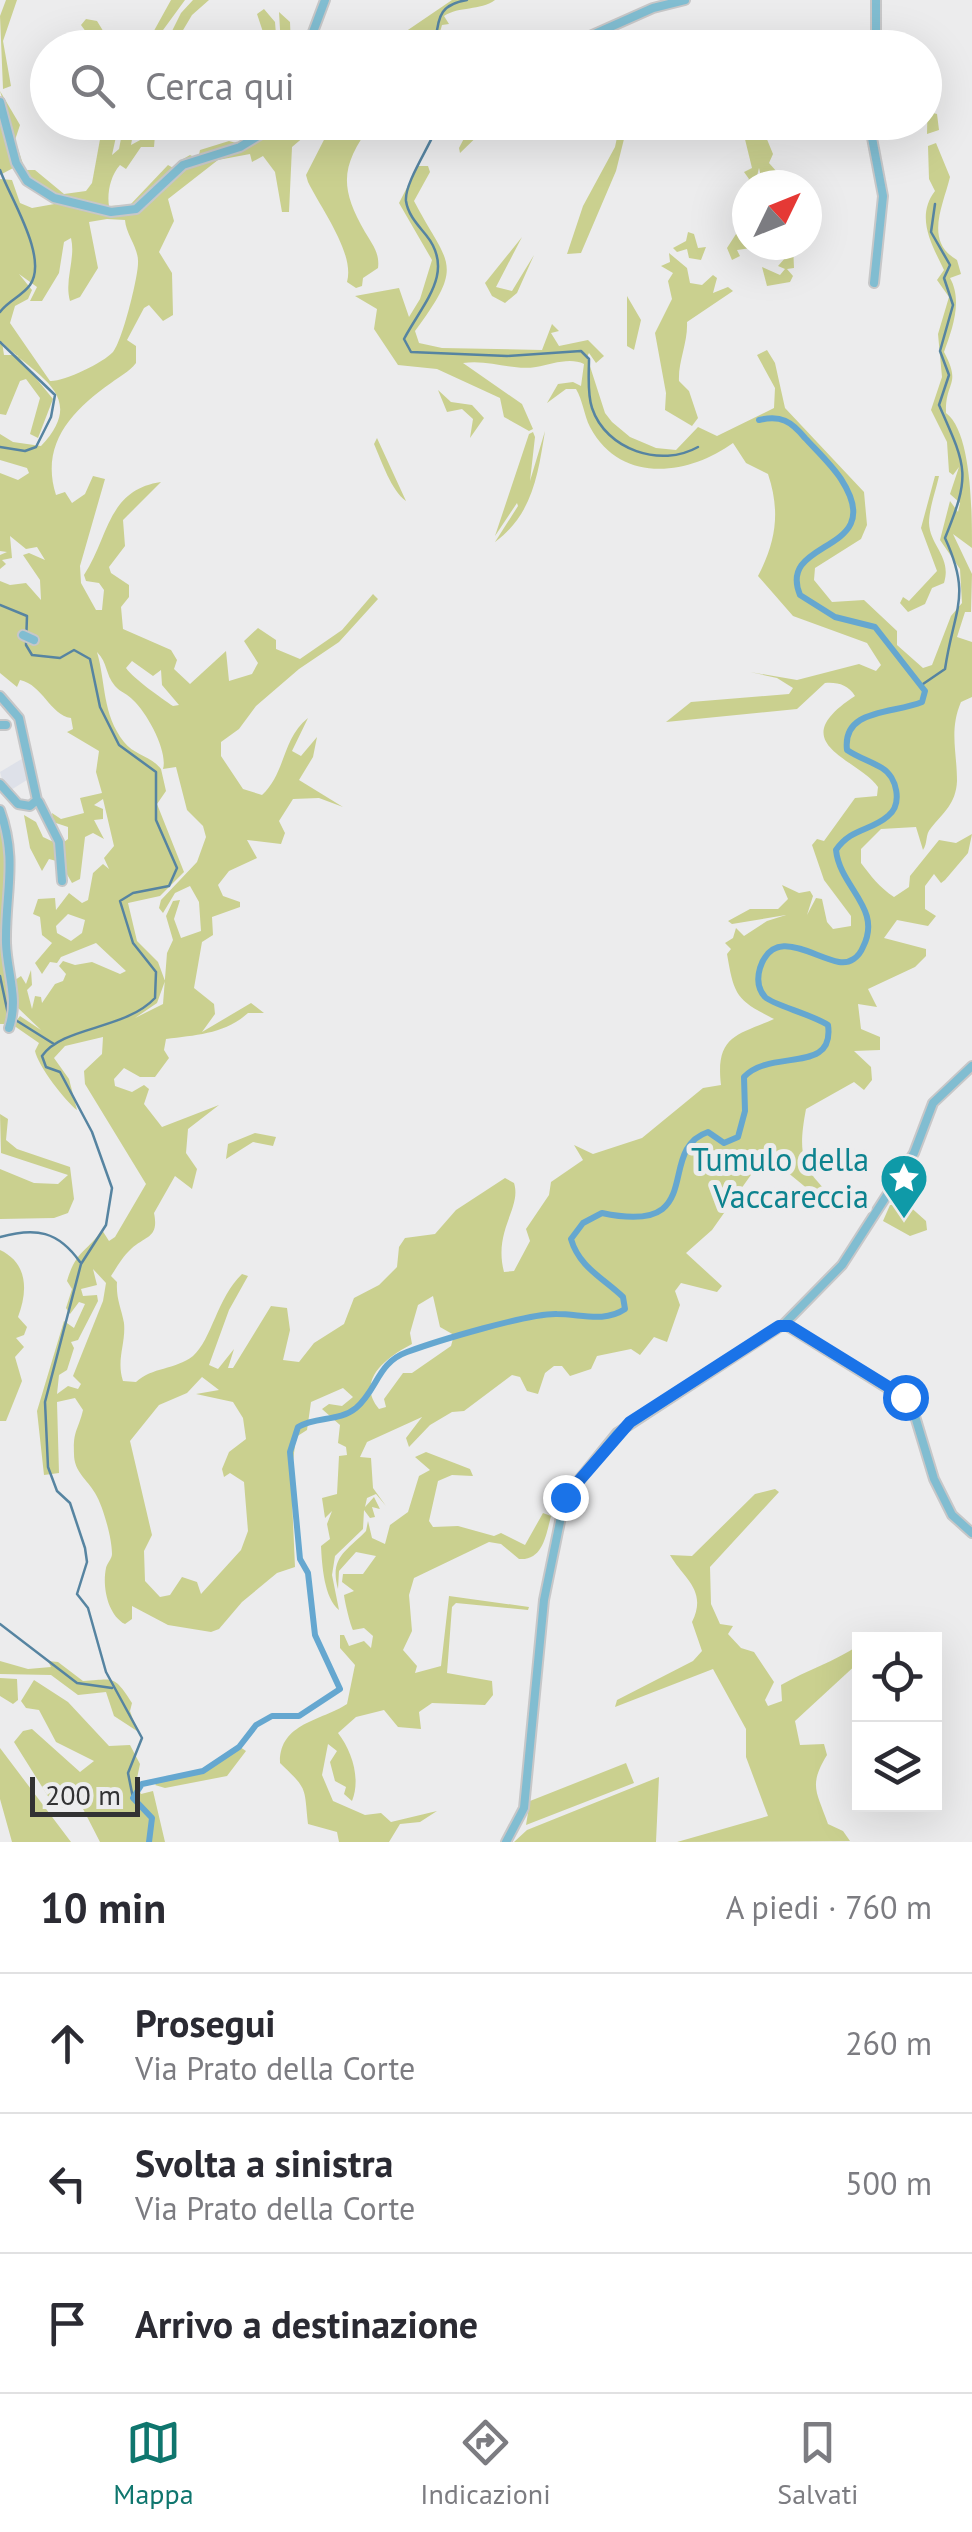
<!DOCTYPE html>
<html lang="it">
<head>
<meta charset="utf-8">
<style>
  body { margin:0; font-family:"PT Sans",sans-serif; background:#f7f7f7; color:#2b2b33 }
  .controls { position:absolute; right:30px; bottom:30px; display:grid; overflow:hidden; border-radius:0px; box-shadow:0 10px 40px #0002 }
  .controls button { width:90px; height:90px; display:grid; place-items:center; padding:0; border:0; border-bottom:2px solid #e1e1e2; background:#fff; color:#2b2b33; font:50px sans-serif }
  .compass { position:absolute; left:732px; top:170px; width:90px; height:90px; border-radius:50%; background:#fff; box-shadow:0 10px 40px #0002; rotate:47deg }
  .scale { position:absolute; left:30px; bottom:25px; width:110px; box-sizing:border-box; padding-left:10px; border:5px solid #323233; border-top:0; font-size:28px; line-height:35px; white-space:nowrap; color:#323233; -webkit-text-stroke:8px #ececed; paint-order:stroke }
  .stop { position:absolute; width:30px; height:30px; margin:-22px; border:8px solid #1a73e8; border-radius:50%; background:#fff }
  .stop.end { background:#1a73e8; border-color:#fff; box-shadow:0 2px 10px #0008 }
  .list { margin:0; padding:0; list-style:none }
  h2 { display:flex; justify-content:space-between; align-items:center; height:130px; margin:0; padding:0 40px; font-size:42px }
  h2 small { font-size:32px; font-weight:400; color:#7c7c81 }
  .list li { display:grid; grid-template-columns:65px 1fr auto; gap:30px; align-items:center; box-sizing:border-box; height:140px; padding:0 40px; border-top:2px solid #e1e1e2 }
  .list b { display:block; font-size:38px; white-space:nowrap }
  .list p { margin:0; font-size:32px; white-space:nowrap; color:#7c7c81 }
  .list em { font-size:32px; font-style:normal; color:#7c7c81 }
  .icon { flex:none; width:55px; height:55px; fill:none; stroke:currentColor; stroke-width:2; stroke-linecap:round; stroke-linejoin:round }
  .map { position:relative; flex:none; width:972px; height:1842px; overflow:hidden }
  .search { position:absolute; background:#fff; box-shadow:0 10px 40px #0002; left:30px; right:30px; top:30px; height:110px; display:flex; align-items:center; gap:25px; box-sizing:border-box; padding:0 35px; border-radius:55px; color:#7c7c81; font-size:38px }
  .sheet { height:550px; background:#fff }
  nav { display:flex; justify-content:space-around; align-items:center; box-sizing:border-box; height:140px; border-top:2px solid #e1e1e2; background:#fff; font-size:28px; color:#7c7c81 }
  nav a { display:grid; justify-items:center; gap:5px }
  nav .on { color:#0f766e }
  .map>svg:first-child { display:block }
</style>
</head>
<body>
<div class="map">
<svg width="972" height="1842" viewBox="0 0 972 1842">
  <rect width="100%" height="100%" fill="#ececed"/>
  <path fill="#dee1e9" d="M25,757l5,21 -24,15 -6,-21z"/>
  <path fill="#cad08f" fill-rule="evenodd" d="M6,0h11l-14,41 8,45 -8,3 -3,-73z
    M171,0h14l-30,41 2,6h-12z
    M193,0h16l-17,15 -19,32h-9l17,-34z
    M452,0h43c-15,11 -36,6 -51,16l5,8 -7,1 -4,14 -21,-1 -2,7 -11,3 -2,-14z
    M264,9l11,13 2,25h-9l-11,-33z
    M279,12l11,10 1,25h-10z
    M86,19l11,2 16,26h-16l-16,-22z
    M928,86l9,8 -4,19 4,1 2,16 -12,4z
    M0,91l20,34 -5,15 10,30h10l29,24 22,-3 6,-8 11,-60h16l-7,32 7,-6 5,-26h11l-4,22 11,-6 8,-16h15l-10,12 -1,12h-13l-15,22 -6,-4c-10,11 -13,29 -11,41l21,-1 38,-40 7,4 -39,39c-41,2 -76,-8 -110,-30z
    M0,118l15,49 -15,8z
    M285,123h87c-30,42 -34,62 -7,109 7,12 15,21 13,36l-15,10 -1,8 -6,2 -9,-6c8,-28 -25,-72 -39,-100l-2,-7 23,-45 -3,-5 -7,-1 -27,23 -3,65h-7l-7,-40 -12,-16 -11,6 -2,-8 -32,6 -50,39 6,22 -15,31 13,21 1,42 -10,6 -14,-16 -5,3 -17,32 9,6v17c-7,9 -16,13 -25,20 -40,28 -71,62 -55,112l9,-3 7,11 13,-9 8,-18 12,3 -25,87 1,17 15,27h6l2,-20 -5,-7 -13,-2 -2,-6c25,-38 23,-85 77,-93l-38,38 2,26 -16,21 2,6 18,12v12l-8,10 2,22 48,21 6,10 -3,9 16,15 36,-33 3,30 23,-7 6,-11 -14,-22 14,-13 18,12v9l24,10 42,-29 31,-36 5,5 -39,43 -40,27 -43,37 -17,23 -18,13v14l22,33 19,6c24,-22 20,-57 46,-77l-16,33 9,5 16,-19 -4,20 -14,23 44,27 -24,-9 -26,1 -14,22 6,12 -4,11 -34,-4 10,18 -28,13 -11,14 5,11 17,6v5l-28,10 1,18 -11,7 -8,46 20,16 1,10 -13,18 49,-29 13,10h-16c-23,21 -52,22 -82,26l-2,11 5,8 -14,19h-15l-16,-9 -10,11 1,7 17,6 12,-7 5,4 -5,15 18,23 57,-22 -31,24 -2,24 11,16 -5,20 -17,-13 -21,37c5,25 -7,22 -23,36 -8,7 -14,18 -20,27l6,6c-1,17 4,25 7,41 2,21 -8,36 -1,58l13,1c16,-15 39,-12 57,-26 19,-17 24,-58 49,-82l6,2 -19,34 -20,55 9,4 16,-20 -6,19h5l38,-62 16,2 3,22 -7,30 16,2 15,-19 30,-19 10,-26 25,-13 18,-18 2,-20 6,-9 30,-4 21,-24 49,-32 9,5c8,25 -21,47 -10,89l10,-1 16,-30 -4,-12 23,-34 2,-13 32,-22 -9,-15 19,9 49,-16 61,-50 18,-3c-6,-50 17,-50 53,-66 -38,-19 -40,-24 -47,-65l4,-5 -6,-6 8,-5 3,-10 8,8 23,-15 19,-6 -54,9 -4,-3 22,-12h28l10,-10 -6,-14 17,8 11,-2 3,5 -6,19 9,-17 6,1 5,23 6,7 18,-3v-10l-27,-36 -12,-35 5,-6 7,2 31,-43 22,-2 1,-9c-20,-29 -97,-43 -23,-91 -7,-11 -17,-14 -30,-13l-28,26 -131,13 25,-20 98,-8 4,-6 -16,-10 -27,-6 47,8 62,-16 17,7 5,-6 -14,-22 -74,-27 -35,-40c19,-36 22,-66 10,-102l-22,-11 -13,-20c-44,32 -112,42 -143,-16 -6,-12 -7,-26 -14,-38h-10l-19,14 11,-19 15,-2 8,4 3,-22c-14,-7 -32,0 -48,3 -25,4 -47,-8 -73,-4l59,41 11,25 -4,2 -25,-14 -4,-19 -63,-29 -39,-4 -24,-36 3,-20 -22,-13 44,-8 10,29 11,-18 12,-39 -33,-57 19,-37h10l2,6 -16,29c34,65 52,61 1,130l4,12 23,5 100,2 10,-26 7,7 -8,2 8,13 29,-6 16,16 -8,7 -7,-10 -2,4 18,56 7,9 18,15 26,11 20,2 22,-23 19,9 57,-28 1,-20 -18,-33 10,-5 8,13 10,45 79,84 3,33 -6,14 -46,29 -1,12 18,22 32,-2 33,31v14l26,23 9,-3 19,-49 11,-13 -2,-34 -20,-29 10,-39 8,11 2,-9 -10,-9 9,-27 -6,8 -4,-3 -2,-30 -16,-32 11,-33 -4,-43 11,-37 -12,-17 7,-10c-12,-25 -29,-53 -9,-79l-6,-12 -1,-33 8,-3 14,34c-7,29 -26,64 7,83l4,14 -11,4c13,23 2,52 -6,74 18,34 1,28 2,61 26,19 26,101 26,135l-19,-14 19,40 -1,38h-6l-8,25 15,5v55l-11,5c-12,28 -4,50 -4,79 -1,23 -14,32 -26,47 -6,6 -3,15 -8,22l-7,-23 -35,2 -20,20v14c9,12 19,25 33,34l15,-10 1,-11 29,-36 17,3 16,-9 -4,19 -23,27 -4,3 -7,-9 -9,12v23l11,7 -8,10 -31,-6 -13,18 42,11v7l-11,11 -47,22 9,18 -19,-3 3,25 19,8v13l-26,1 17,16 1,13 -8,10 -10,-8 -48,27c-10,53 -2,62 38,98l-35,-17 -28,-23 -28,5 -41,58 -26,23 36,33 -5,6 -36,-9 -6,8 5,14 -13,37 -13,-5 -14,18 -9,-6 -34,7 -6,13 -21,7 -8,-10h-8l-9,7 -7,21 -11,-3 -7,-14 -8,-2 -48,36 -12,1 -22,13 -21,22 -3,-9 16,-21 -55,25 -7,15 11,1 2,30 13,18 -10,-12 -9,4 -2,9 9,-10 6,12 -8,-2 3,10 -5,1 -6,-8 -1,19 -28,27 -3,19 7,35c-15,-12 -17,-45 -18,-64l9,-7 -3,-15 5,-13 -7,7 -3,-20 15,-4 2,-38 8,-1 -1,-8 -8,-4 2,-18 -18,-16 7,-5 13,2 11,-9 -10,-9 -32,14 -4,28 -11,7 -5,40 4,90 -18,6 -35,29 -23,27 -8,3 -43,-7 -36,-19v13l-7,5c-17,-9 -23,-37 -19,-56 1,-5 6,-9 6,-14 0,-16 -9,-48 -17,-61 -8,-14 -21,-21 -21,-39 -1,-24 4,-23 9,-44l-8,-12 -18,4 2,71 -15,2 -7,-64 27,-90 10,7 11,-24 -6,-2 -9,12 -4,-6 6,-19 -5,-8c9,-31 20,-29 35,-51l7,11 6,-4 31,-53 -61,-100 -1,-13 18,-17 1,-17 -38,9 -11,12 15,21 8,31c-11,-8 -39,-44 -42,-59l4,-8 -26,-18 7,-9 21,14 -24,-23 -2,-27 6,-4 5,8 5,-14 1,15 -5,5 5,19 3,-13 6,1 1,6 13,-19 8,-3 3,-7 -7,-8 4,-5 12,4 17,-3 28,12 6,-3 -30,-28 -35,14 -4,6 -7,-1 -8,12 -7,-11 17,-20 -10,-8 -2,-18 -7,-3 5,-15 17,-1 1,12 13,-17 13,10 6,-3 5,-27 10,-9 6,5 -5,-11 10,-12 -11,-47 -9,6 9,4v10l-9,1 10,19 -11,-6 -8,4 -5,42 -8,4 -12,-21 -11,-3 -7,12 -12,-23 -6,-33 12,7 7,15 17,8 8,-6v-12l-15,-5 -1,-9 9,6 23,-6 -4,-15 22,-5 -6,-21 3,-21 -32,-19 6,-3 -2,-11c-21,-3 -28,-33 -51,-38l-3,7 -17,-14v-92l10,4 16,-2 15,17 -1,-20 -17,-25 6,-2 16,7 -8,-13 -11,2 -16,-13 2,22 -10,2 4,4 -6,5v-14l7,-3 -7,-1v-78l18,7 11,-7 -2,-5 -27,-8v-26l13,8 28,4c48,-51 -5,-69 -39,-104l2,13h13l36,44 -15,39 -8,-4 10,-36 -14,-19 -6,2 -14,34 -6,-1v-235l12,1 8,23 12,5 28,-5 67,11 57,-46 -1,-9 7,-4 8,4 2,-9 29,-9 11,3 11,-13 10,8zM107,219l18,1c1,15 14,28 13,43 0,15 -16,79 -25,89 -10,11 -50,30 -63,29l-40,-58 5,-17 13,-7 4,-9 -13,-16 18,13 -7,14h12l17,-28 5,-31 7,-4c5,21 -7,42 -1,63l10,-4 18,-29 -9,-46zM97,652c11,11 8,22 18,34 5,6 13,8 18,14 15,14 35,52 30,69l13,-2 11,43 16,16 3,11 -9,25 -36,38 -2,8 4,5 12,-20 15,-7 9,16 2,29 -20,7 -7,-19 6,-19 -7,1 -7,15 7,24 -6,13 -4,51 -28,14 22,-15 8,-22 -7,-19 -21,-21 -9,-38 32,-7 24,-24 -27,-68 9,-13 -5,-22c-10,-13 -27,-14 -37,-27 -22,-28 -18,-59 -27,-90zM132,661l21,15 8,-6 1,15 17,20 -6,1c-12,-8 -39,-27 -47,-38zM68,914l17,6 -3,13 -11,8 -14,-8 -1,-7zM93,1269l13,14 -3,18 -30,75 8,8 -3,5 -10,-3 -11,8 2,-19 8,-5 7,-22 -3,-6 7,-2 20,-39 -1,-6 -14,1 -2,-7 16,-4zM433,1296l7,31 14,8 -3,11 -39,27h-9l-19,26 2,8 -7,2c-24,-29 8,-52 33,-65l-2,-11 8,-28zM202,1377l17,13 -23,4 37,8 10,16 3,21 -17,13 -7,17 2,8 6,-4 14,9 4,49 -7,19 -40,44 -4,-12 -15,-5 -12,18 -10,2 -15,-16 -1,-30 8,-16 -22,-94 29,-36 28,-12z
    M472,123h19l-31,30 -1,-5z
    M620,123h8l-12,48 -35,82 -14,1 16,-48 32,-59z
    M741,123l26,3 -3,6 9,22 -4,9 8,9v13h-14l-4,-17 -3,12 -11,8 4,-9 -5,-7 8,-4z
    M747,217v28l4,3 -14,2 3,6 -8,4 -5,-12z
    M688,232l6,2 4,14 8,-1 -5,13 -12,-2 -2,-9 -10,3 -4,-4 13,-7z
    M522,237l-26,50 16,4 22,-36 -17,38 -12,10 -13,-7 -7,-13z
    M784,245h9l1,23 -7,1 6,7 -3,6 -23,4 -5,-19 18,8 5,-6 -7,-3 8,-9z
    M669,253l18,15 3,15 12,2 11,-10 4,3 -4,15 15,-6 5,4 -46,31c1,21 -9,39 -8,59l10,10 9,27 -6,8 -27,-16 1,-17 -11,-60 17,-34 -4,-18 5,-8 -12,-7 9,-4z
    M627,296l14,24 -7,30 -7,-4z
    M438,390l13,12 21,3 12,13 -14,20 3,-19 -11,-10 -15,3z
    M545,431c-7,43 -12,83 -50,111l23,-36 -1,-3 -22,33 34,-102 4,-2 2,5 -5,44z
    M377,438l29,63c-15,-11 -24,-39 -32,-57z
    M935,476h4c-3,14 -10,33 -10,47 1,23 23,34 15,60l-12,5 -7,16 -17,8 -8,-9 3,-6 6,4 28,-30 -16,-43z
    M0,818l7,20 -3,103 10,62 -7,21h-7z
    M0,1114l8,5 -2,21 11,9 53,18 4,32 -6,14 -14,5 -54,1v-50l34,14 24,1 10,-9 -67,-22z
    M255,1133l21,4 -3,9 -20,-4 -27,17 2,-15z
    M907,1204l19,17 1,9 -17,6 -27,-15 7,-16z
    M0,1250c28,13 28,41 18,67l9,10 -3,8 -8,3 8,9 -9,10 7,24 -16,40h-6z
    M426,1452l44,17 3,7 -21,-1 -14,6 -9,40 4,6 25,-1 36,10 7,-3 24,12 18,-32 8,3c-5,19 -8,45 -32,43l-18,-15 -12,-2 -75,36 -5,17 3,36 -9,19 14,16 -2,7 26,-7 8,-70 80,11 -1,3 -72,-7 -4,4 -5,66 45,8 1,14 -8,10 -53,-2 -13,9 2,17 -23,-2 -14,-17 -28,7 -18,16c14,18 23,46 14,68l-8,-7 2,-7 -11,-6 -5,-19 7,-11 -9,-7 -6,31 11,26 32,14 16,-2 10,9 46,-11 -17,11 -20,2 -11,18h-50l-2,-10 -29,-8c-4,-38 0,-34 -28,-61 -1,-40 41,-42 67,-59l8,-39 -15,-17v-13h4l5,11 15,-5 7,7 2,-12 -9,-8 -11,2c-3,-6 -8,-27 -9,-35l10,-4 -12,-9 1,-8h20l13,-18 -20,-4 -17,19 -1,18c-9,-32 9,-38 28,-58l2,-10 4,17 13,6 5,-19 18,-13 11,-36 11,-6 -15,-13z
    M775,1489l4,3 -69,75 1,37 9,20 13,2 -5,8 13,14 13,4 20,30 -9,18 3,6 14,-5 -1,-16c26,-15 53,-23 78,-40v17l-64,59 5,24 24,-1 3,11c-19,31 -10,37 1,69l15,7 7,10 -173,1 91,-26 -22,-59v-28l-33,-60 -98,38 2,-7 76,-39 9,-10 -10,-29c16,-32 -9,-44 -22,-67l22,1 63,-62z
    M0,1661l28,8 23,-2 -3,-6 10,1 25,19c30,-1 30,-8 49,22l-2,8 7,20 -23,-15 -8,-24 -28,3 -27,-20 -51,-1z
    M0,1678l17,1 1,21 -5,4 -13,-8z
    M34,1680l34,22 41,44 21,-1 10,19 -4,19 5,11 12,-3 12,51h-65l-20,-39 -24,6 -42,-67 9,-11 9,-2 48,43 14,-11 -38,-19 -17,-32 -13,-2 -5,-7z
    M240,1747l6,4 -19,25 -62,12 -10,-3 11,-9 39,-4z
    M0,1748l71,94h-59l-12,-43z
    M626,1763l8,20 -108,42 4,-24z
    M659,1777l-3,65h-142l13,-12z"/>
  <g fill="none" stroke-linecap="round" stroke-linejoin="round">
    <path stroke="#5684a1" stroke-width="2.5" d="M436,39c2,-24 6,-35 31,-39
      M439,122c-7,21 -35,61 -33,79 2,14 12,24 20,34 30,37 -3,68 -22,104l7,13 96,4 74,-5 8,8c0,15 -2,34 3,49 14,42 69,60 106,39
      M0,170c10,28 49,88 30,115 -8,11 -22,16 -30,27
      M0,342l55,53 -4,22 -15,30 -11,4 -25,-4
      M0,605l27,11 -1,29 6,10 28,3 14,-8 16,9 10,48 19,38 37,27v48l21,48 -8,18 -36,7 -13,8 13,42 23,29 -1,26c-30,32 -92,28 -113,58l4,11 14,5 32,60 20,56 -6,37 -25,39 -36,138 3,65 9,24 13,12 15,45 2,14 -10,32 11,14 18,64 36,66 -14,35 5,25
      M923,684l22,-15c9,-61 27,-72 0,-131 26,-64 22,-70 -6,-133l10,-30 -9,-24 13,-46 -9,-27 6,-13 -19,-33 4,-28
      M0,976l8,38
      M14,1019l40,25
      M0,1237c36,-10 58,-6 80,25
      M0,1624l77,59 35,5"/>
    <path stroke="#65a7d0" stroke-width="6" d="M149,1842l3,-24 -19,-20 9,-14 61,-13 36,-24 17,-22 16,-9h27l41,-27 -25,-54 -7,-62 -8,-14 -10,-107 8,-25c19,-11 41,-5 58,-19 22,-19 21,-45 51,-56 30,-11 122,-39 150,-38 24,0 47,9 68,-5l-2,-12c-20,-19 -44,-30 -52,-58l12,-16 19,-10c108,23 52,-63 106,-81l16,11 14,-6 7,-26 -1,-34c27,-29 91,-2 84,-52 -17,-11 -55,-20 -63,-28 -7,-8 -8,-19 -5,-29 14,-42 52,-11 79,-6 11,2 20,-5 24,-15 20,-39 -23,-59 -27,-97 15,-22 35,-19 52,-34 15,-12 9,-39 -6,-48 -12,-7 -23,-10 -35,-18 -5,-42 47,-36 75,-48l3,-11 -50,-64 -40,-10 -35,-22c-24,-58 90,-40 41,-116 -10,-15 -24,-28 -36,-41 -14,-17 -24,-23 -46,-18"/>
    <g stroke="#c7c7c8" stroke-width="12">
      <path id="minor" d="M307,48l18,-48
        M417,48l19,-6 12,6
        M563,48l90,-40 32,-8
        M876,48v-48
        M0,102l16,61 11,18 27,17 57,14 25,-3 47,-44 57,-18 41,-25
        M869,122l14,74 -9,87
        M23,635l11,5
        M0,696l19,22 18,82 -7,6 -12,-2 -18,-20
        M0,725h6
        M39,802l20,40 3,39
        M0,810c18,50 5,83 6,133 1,31 13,55 3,85
        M784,1324l127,79 23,76 18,36 20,18
        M506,1842l18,-34 20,-208 21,-103 52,-64 167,-109 58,-59 72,-112 19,-50 39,-37"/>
    </g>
    <use href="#minor" stroke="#81bdd1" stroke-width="8"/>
  </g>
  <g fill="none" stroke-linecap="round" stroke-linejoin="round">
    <path stroke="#1a73e8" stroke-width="12" d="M565,1497l65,-75 149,-96h11l115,71"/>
  </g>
  <defs>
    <g id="sight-pin" transform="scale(2.5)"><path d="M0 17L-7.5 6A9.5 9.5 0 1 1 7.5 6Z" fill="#0f9aa8" stroke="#ececed"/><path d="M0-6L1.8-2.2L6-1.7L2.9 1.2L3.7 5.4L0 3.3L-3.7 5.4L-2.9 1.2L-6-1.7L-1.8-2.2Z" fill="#fff"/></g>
  </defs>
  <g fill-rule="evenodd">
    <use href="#sight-pin" x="904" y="1178"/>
  </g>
  <g text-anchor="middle" stroke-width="10" stroke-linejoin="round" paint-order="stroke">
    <g font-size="32" fill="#0d838f" stroke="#ececed" text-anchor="end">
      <text x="869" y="1171">Tumulo della<tspan x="869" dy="37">Vaccareccia</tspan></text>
    </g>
  </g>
</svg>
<div class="controls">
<button><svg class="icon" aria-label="locate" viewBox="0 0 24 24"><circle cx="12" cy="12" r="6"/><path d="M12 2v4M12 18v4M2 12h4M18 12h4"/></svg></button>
<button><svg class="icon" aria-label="layers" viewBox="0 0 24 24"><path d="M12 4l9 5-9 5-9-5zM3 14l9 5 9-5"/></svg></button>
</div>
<svg class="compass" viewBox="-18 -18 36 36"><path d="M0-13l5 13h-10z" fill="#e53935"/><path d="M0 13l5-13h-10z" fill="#7c7c81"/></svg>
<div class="scale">200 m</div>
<div class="stop" style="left:905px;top:1397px"></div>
<div class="stop end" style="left:565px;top:1497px"></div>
<div class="search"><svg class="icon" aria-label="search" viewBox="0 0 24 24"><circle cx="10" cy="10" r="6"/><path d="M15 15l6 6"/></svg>Cerca qui</div>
</div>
<section class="sheet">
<h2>10 min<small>A piedi · 760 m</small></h2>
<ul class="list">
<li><svg class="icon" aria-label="ahead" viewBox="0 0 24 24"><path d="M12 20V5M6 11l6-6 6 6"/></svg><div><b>Prosegui</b><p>Via Prato della Corte</p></div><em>260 m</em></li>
<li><svg class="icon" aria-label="left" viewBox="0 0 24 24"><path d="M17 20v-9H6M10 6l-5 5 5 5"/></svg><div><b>Svolta a sinistra</b><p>Via Prato della Corte</p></div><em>500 m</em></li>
<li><svg class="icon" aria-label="arrive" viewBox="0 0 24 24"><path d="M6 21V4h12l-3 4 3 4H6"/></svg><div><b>Arrivo a destinazione</b></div></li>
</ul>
</section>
<nav>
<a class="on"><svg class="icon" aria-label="map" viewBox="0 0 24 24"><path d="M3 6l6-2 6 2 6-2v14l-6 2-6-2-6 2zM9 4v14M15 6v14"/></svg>Mappa</a>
<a><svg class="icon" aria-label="directions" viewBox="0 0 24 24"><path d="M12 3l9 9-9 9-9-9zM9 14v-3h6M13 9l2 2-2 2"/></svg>Indicazioni</a>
<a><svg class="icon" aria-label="saved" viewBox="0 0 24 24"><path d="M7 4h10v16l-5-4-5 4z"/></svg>Salvati</a>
</nav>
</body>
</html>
